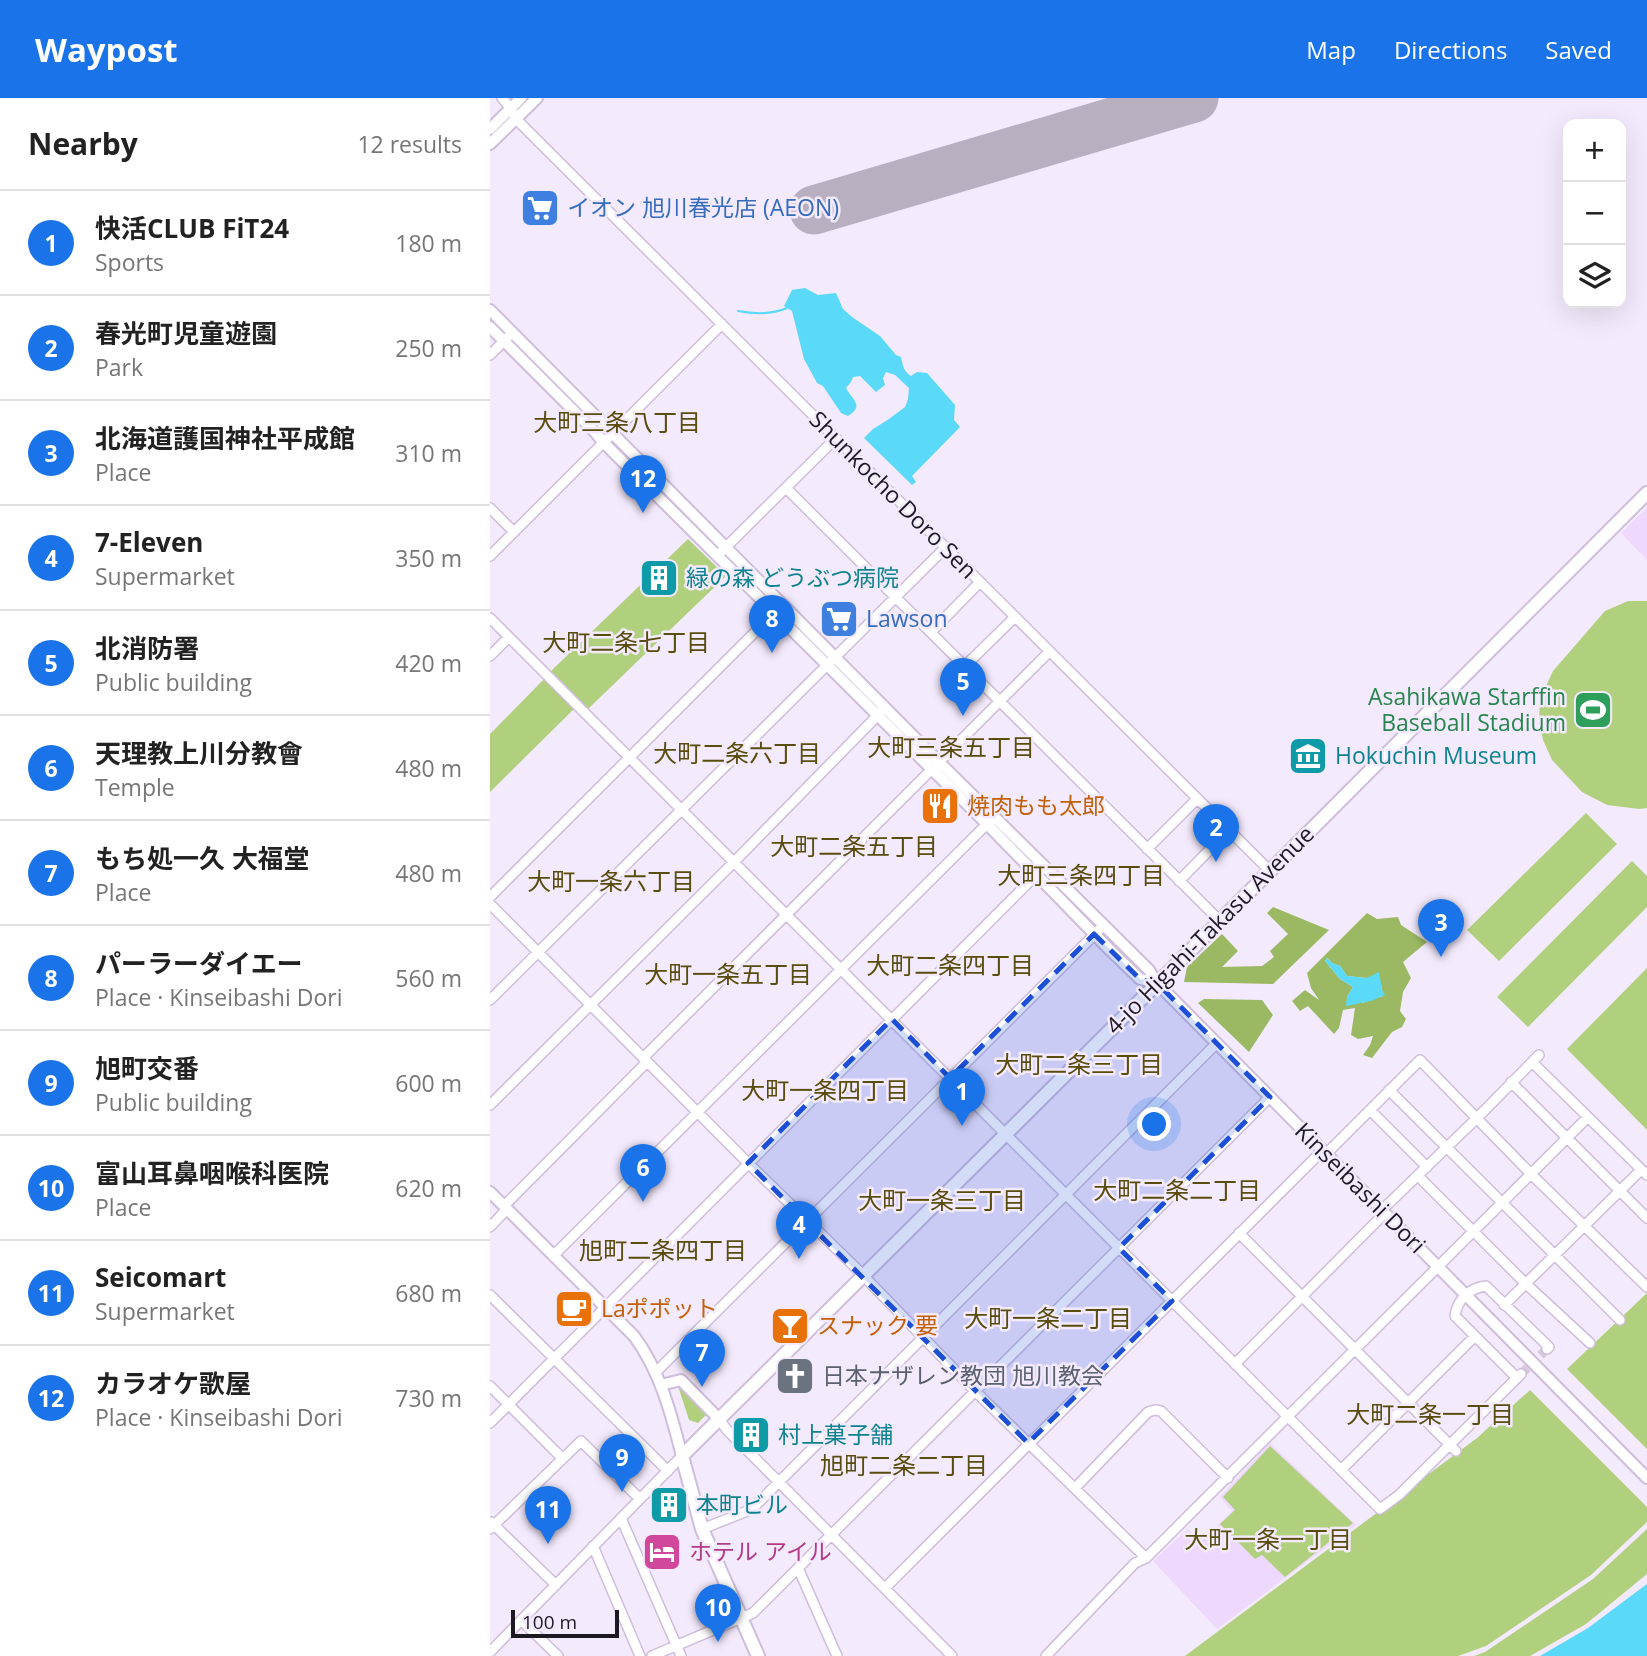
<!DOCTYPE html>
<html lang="en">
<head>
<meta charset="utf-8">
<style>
  body { margin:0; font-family:"Open Sans","Noto Sans JP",sans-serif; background:#f2f2f2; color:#222 }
  .controls { position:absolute; right:21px; top:21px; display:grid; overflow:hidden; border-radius:14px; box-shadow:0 7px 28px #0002 }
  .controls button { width:63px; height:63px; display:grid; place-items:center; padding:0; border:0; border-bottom:2px solid #e0e0e0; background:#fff; color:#222; font:35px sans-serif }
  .scale { position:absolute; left:21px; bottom:18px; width:108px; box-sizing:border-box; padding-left:7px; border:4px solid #1e1823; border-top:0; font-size:19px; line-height:24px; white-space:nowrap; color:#1e1823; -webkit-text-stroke:5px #f4eafd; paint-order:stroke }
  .you { position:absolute; left:665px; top:1027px; width:24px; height:24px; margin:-18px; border:5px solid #fff; border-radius:50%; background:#1a73e8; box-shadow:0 0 0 10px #1a73e833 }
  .badge { display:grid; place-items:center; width:46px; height:46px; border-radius:50%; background:#1a73e8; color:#fff; font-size:23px; font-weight:700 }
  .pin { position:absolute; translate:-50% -58px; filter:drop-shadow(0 2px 4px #0008) }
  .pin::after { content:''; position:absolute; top:37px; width:24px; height:21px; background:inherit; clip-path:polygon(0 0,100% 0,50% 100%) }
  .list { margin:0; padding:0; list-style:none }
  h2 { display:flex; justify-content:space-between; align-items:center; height:91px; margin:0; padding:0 28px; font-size:30px }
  h2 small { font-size:23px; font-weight:400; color:#767676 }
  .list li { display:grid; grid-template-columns:46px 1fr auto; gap:21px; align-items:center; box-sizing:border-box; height:105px; padding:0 28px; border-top:2px solid #e0e0e0 }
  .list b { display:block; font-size:26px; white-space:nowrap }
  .list p { margin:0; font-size:23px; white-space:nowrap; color:#767676 }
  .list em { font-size:23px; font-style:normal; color:#767676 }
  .icon { flex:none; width:38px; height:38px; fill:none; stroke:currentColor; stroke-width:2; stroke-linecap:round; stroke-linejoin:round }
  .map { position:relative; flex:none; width:1157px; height:1558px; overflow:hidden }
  header { display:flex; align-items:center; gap:42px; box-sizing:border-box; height:98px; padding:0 35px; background:#1a73e8; color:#fff }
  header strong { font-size:33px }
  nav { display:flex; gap:38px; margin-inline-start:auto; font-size:24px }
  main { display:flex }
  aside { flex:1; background:#fff }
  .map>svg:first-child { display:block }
</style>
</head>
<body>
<header>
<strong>Waypost</strong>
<nav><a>Map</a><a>Directions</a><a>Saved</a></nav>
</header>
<main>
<aside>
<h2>Nearby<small>12 results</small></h2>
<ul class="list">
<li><span class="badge">1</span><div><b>快活CLUB FiT24</b><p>Sports</p></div><em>180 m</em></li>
<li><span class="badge">2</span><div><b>春光町児童遊園</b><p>Park</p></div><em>250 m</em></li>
<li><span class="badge">3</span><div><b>北海道護国神社平成館</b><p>Place</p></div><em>310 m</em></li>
<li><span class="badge">4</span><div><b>7-Eleven</b><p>Supermarket</p></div><em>350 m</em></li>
<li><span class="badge">5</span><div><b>北消防署</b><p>Public building</p></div><em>420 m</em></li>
<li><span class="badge">6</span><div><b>天理教上川分教會</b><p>Temple</p></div><em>480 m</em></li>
<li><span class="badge">7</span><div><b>もち処一久 大福堂</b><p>Place</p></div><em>480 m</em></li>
<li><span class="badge">8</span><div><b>パーラーダイエー</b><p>Place · Kinseibashi Dori</p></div><em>560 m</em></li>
<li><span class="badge">9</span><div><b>旭町交番</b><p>Public building</p></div><em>600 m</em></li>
<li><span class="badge">10</span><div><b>富山耳鼻咽喉科医院</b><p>Place</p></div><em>620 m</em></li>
<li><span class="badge">11</span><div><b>Seicomart</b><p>Supermarket</p></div><em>680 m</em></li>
<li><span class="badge">12</span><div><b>カラオケ歌屋</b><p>Place · Kinseibashi Dori</p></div><em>730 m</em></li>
</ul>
</aside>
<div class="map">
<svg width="1157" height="1558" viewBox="0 0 1157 1558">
  <rect width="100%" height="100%" fill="#f4eafd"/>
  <path fill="#eed8fe" d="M1157,410v52l-26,-27z
    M780,1345l86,82 -139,104 -64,-68 35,-32 13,12 31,-30 -12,-14z"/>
  <path fill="#b1d07d" d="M198,441l38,37 -138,133 -37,-38z
    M1138,503h19v207l-8,1 -32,-4 -25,-13 -30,-32 -9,-20 -4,-19 1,-22 13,-28 52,-60z
    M56,579l29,31 -85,84v-58z
    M1096,715l31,31 -118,117 -32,-31z
    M1142,763l15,15v31l-119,120 -31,-30z
    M1157,870v162l-80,-81z
    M1157,1195v156l-80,-80z
    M188,1288l28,29 -8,8 -9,-3z
    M1040,1292l117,117v15l-56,53 -105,71 -28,10h-273l292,-218z
    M780,1348l83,77 -68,54 -23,-22 -7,4 -35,-35 15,-14 -12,-13z
    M1157,1431v45l-61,50 -56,32h-56l11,-4 108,-73z"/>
  <path fill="#9ab962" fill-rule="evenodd" d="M783,809l56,23 -56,54 -89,-2 3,-15 35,-33 16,17 -16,16 40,-1 12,-9 -4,-6 18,-17 -21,-21z
    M877,815l10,6 21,-2 3,8 26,17 -24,20 8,16 -8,14 -3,19 6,8 -4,8 -10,5 -20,26 -9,-3 7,-10 3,-9 -15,3 -7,-4 4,-27 -12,2 -4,18 -5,6 -26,-28 -8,5 -8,-10 13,-11 14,10 -8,-12 -4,-15zM837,860l5,5 8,3 7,10 20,2 14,6 2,12 -21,7 -15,-6 6,-10 -13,-8 -15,-18z
    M714,901l58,1 11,15 -24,37 -51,-49z"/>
  <path fill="#5ad9f9" d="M315,190l13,7 18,-2 7,16 9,8 28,19 16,19 5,2c2,8 2,14 10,19l6,-4 10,1 28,32 -1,15 6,7 -48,49 4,6 -4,3 -48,-47 9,-9 16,-10 16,-12 3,-8 1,-11 -14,-13 -9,-3 -3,6 2,7 -9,7 -16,-16 -7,1 -2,5 -5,6c6,12 19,17 2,28l-7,-3 -18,-27 -6,-3 -13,-24 -12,-48 -8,-5 8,-16z
    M837,860l5,5 8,3 7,10 20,2 12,-6 3,18 3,5 -14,6 -25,5 1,-9 6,-10 -13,-8 -15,-18z
    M1157,1486v72h-107l48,-28z"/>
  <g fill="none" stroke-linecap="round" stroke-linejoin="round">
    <path stroke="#5ad9f9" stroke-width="2" d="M248,213c16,3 33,4 49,-3"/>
    <path stroke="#b8b0c0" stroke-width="49" d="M324,112l380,-112"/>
    <path stroke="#d4cadc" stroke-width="9" stroke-dasharray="9 4.5" stroke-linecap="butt" d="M1031,1276l26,-25"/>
    <g stroke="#cebddb" stroke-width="12">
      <path id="minor" d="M12,0c8,8 12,19 20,27l748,746
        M0,257l18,-18
        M296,390l434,433
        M0,410l24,24
        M0,458l232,-232
        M227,458l119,-118
        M0,520l890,891 19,-14 122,-121
        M441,534l49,-50
        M0,558l19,-19
        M475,568l50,-49
        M657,751l50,-50
        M689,783l50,-51
        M0,799l288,-288
        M0,806l258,259 107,104 120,124 171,167
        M0,902l456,-453
        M153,960l406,-406
        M1042,964l115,113
        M1021,984l136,136
        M899,992l231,230
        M0,1007l244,-243 147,-150
        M880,1012l57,57
        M836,1056l94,-94 111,114 116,113
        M928,1078l108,108 64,59
        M14,1108l143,-144
        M892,1112l95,-92 62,-63
        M0,1129l17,-18
        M749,1135l217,218
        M63,1158l438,-436
        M0,1197l178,176
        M1014,1207l137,-135
        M745,1266l150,-151
        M166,1274l448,-447
        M1027,1280l-62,-62c2,-16 14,-28 31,-30l63,61 -2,2
        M0,1288l72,72
        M229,1321l8,11 225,226
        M0,1325l550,-552
        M851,1372l134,-134
        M585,1390l73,-76 7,-2 6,1 67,67
        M131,1420l60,138
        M1,1424l65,63
        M0,1431l91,-88 59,58
        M212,1431l50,-20 465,-466
        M103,1448l47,110
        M308,1470l39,88
        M395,1490l438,-438
        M31,1522l37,36
        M0,1554l192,-196
        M162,1558l101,-43 517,-516
        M556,1558l89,-93 11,-5 35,-35 407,-406"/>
    </g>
    <g stroke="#cebddb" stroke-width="14">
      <path id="major" d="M0,31l31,-31
        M0,46l47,-46
        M0,212l450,453 209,207 8,13 490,495
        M0,229l105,105 9,11 383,381 123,126 30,29 17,4
        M0,1094l144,144c26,35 37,77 48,120
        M171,1287l20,-5 38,39"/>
    </g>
    <g stroke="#cebddb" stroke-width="16">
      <path id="highway" d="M268,1558l-56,-127 -20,-73 538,-535 427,-428"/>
    </g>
    <use href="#minor" stroke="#fff" stroke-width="9"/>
    <use href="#major" stroke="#fff" stroke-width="10"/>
    <use href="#highway" stroke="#fff" stroke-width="12"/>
  </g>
  <path fill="#1d4ed8" fill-opacity="0.2" stroke="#1d4ed8" stroke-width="5" stroke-dasharray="14 9" stroke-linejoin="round" d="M604,836l46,45 17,4 113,114 -151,151 53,53 -144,142 -280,-280 144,-144 58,59z"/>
  <defs>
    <g id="supermarket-square" transform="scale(2.0125)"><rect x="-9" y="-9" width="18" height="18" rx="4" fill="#3f7fe0" stroke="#f4eafd"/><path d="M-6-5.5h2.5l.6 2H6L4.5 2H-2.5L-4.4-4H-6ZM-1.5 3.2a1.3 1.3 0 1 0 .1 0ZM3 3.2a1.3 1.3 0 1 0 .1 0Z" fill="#fff"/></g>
    <g id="building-square" transform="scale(2.0125)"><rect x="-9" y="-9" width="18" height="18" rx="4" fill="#0f9aa8" stroke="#f4eafd"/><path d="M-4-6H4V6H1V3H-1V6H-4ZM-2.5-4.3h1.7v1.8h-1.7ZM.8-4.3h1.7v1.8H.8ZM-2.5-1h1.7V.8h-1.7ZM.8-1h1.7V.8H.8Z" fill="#fff"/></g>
    <g id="stadium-square" transform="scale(2.0125)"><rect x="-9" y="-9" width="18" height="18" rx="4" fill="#2e9e5b" stroke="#f4eafd"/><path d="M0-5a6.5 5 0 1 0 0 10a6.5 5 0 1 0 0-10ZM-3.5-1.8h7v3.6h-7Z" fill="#fff"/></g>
    <g id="museum-square" transform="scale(2.0125)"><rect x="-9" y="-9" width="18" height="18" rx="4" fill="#0f9aa8" stroke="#f4eafd"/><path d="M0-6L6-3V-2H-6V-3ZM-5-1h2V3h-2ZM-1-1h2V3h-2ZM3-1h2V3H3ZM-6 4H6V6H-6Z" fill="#fff"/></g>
    <g id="restaurant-square" transform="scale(2.0125)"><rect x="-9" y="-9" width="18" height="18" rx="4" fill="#e8710a" stroke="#f4eafd"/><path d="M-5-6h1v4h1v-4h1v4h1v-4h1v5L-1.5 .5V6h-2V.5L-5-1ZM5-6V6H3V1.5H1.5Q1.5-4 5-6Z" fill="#fff"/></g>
    <g id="cafe-square" transform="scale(2.0125)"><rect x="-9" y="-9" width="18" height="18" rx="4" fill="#e8710a" stroke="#f4eafd"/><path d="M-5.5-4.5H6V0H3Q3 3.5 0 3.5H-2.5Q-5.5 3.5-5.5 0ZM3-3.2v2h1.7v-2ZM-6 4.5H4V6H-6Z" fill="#fff"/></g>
    <g id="bar-square" transform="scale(2.0125)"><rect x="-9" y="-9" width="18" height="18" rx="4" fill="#e8710a" stroke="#f4eafd"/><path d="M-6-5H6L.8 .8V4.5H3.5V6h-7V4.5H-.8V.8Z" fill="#fff"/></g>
    <g id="church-square" transform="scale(2.0125)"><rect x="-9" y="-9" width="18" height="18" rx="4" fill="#6b7280" stroke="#f4eafd"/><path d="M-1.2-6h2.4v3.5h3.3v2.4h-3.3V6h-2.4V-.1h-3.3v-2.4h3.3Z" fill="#fff"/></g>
    <g id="hotel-square" transform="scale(2.0125)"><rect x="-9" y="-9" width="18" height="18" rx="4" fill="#d1479c" stroke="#f4eafd"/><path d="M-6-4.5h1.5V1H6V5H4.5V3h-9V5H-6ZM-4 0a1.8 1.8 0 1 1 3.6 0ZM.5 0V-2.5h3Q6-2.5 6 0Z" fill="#fff"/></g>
  </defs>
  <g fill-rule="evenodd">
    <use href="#supermarket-square" x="50" y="110"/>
    <use href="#building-square" x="169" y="480"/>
    <use href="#supermarket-square" x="349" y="521"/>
    <use href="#stadium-square" x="1103" y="612"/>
    <use href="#museum-square" x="818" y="658"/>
    <use href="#restaurant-square" x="450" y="708"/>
    <use href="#cafe-square" x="84" y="1211"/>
    <use href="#bar-square" x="300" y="1228"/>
    <use href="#church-square" x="305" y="1278"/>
    <use href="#building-square" x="261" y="1337"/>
    <use href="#building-square" x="179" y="1407"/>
    <use href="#hotel-square" x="172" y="1454"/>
  </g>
  <g text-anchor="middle" stroke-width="5" stroke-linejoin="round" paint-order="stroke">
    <g font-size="23" fill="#366cbe" stroke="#f4eafd" text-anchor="start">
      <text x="77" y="118">イオン 旭川春光店 (AEON)</text>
      <text x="376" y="529">Lawson</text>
    </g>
    <g font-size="23" fill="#1e1823" stroke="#f4eafd">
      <text transform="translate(403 397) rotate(45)" y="8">Shunkocho Doro Sen</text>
      <text transform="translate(720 832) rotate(-45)" y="8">4-jo Higahi-Takasu Avenue</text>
      <text transform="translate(870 1090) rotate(45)" y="8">Kinseibashi Dori</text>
    </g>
    <g font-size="23" fill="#0d838f" stroke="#f4eafd" text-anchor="start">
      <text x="196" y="488">緑の森 どうぶつ病院</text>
      <text x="845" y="666">Hokuchin Museum</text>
      <text x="288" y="1345">村上菓子舗</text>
      <text x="206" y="1415">本町ビル</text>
    </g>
    <g font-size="23" fill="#27864d" stroke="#f4eafd" text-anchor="end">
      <text x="1076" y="607">Asahikawa Starffin<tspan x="1076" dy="26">Baseball Stadium</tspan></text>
    </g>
    <g font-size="23" fill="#c56008" stroke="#f4eafd" text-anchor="start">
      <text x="477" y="716">焼肉もも太郎</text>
      <text x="111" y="1219">Laポポット</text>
      <text x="327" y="1236">スナック 要</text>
    </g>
    <g font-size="23" fill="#5b616d" stroke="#f4eafd" text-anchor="start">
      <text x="332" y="1286">日本ナザレン教団 旭川教会</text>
    </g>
    <g font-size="23" fill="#b23c85" stroke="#f4eafd" text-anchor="start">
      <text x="199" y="1462">ホテル アイル</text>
    </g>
    <g font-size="24" fill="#594d0e" stroke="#f4eafd">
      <text x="127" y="333">大町三条八丁目</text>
      <text x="136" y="553">大町二条七丁目</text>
      <text x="461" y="658">大町三条五丁目</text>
      <text x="247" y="664">大町二条六丁目</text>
      <text x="364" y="757">大町二条五丁目</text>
      <text x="591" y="786">大町三条四丁目</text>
      <text x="121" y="792">大町一条六丁目</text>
      <text x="460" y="876">大町二条四丁目</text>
      <text x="238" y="885">大町一条五丁目</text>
      <text x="589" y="975">大町二条三丁目</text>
      <text x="335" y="1001">大町一条四丁目</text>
      <text x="687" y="1101">大町二条二丁目</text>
      <text x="452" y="1111">大町一条三丁目</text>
      <text x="173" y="1161">旭町二条四丁目</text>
      <text x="558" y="1229">大町一条二丁目</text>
      <text x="940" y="1325">大町二条一丁目</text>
      <text x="414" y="1376">旭町二条二丁目</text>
      <text x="778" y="1450">大町一条一丁目</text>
    </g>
  </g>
</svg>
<div class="controls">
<button>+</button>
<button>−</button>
<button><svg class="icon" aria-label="layers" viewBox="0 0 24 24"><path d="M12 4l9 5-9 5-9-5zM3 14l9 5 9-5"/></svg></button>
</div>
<div class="scale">100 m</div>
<div class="you"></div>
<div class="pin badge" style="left:472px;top:1028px">1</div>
<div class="pin badge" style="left:726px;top:764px">2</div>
<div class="pin badge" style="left:951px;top:859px">3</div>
<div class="pin badge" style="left:309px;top:1161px">4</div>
<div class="pin badge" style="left:473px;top:618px">5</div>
<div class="pin badge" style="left:153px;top:1104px">6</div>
<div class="pin badge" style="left:212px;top:1289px">7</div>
<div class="pin badge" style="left:282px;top:555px">8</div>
<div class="pin badge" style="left:132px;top:1394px">9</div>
<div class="pin badge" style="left:228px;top:1544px">10</div>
<div class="pin badge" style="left:58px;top:1446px">11</div>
<div class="pin badge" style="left:153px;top:415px">12</div>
</div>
</main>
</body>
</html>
